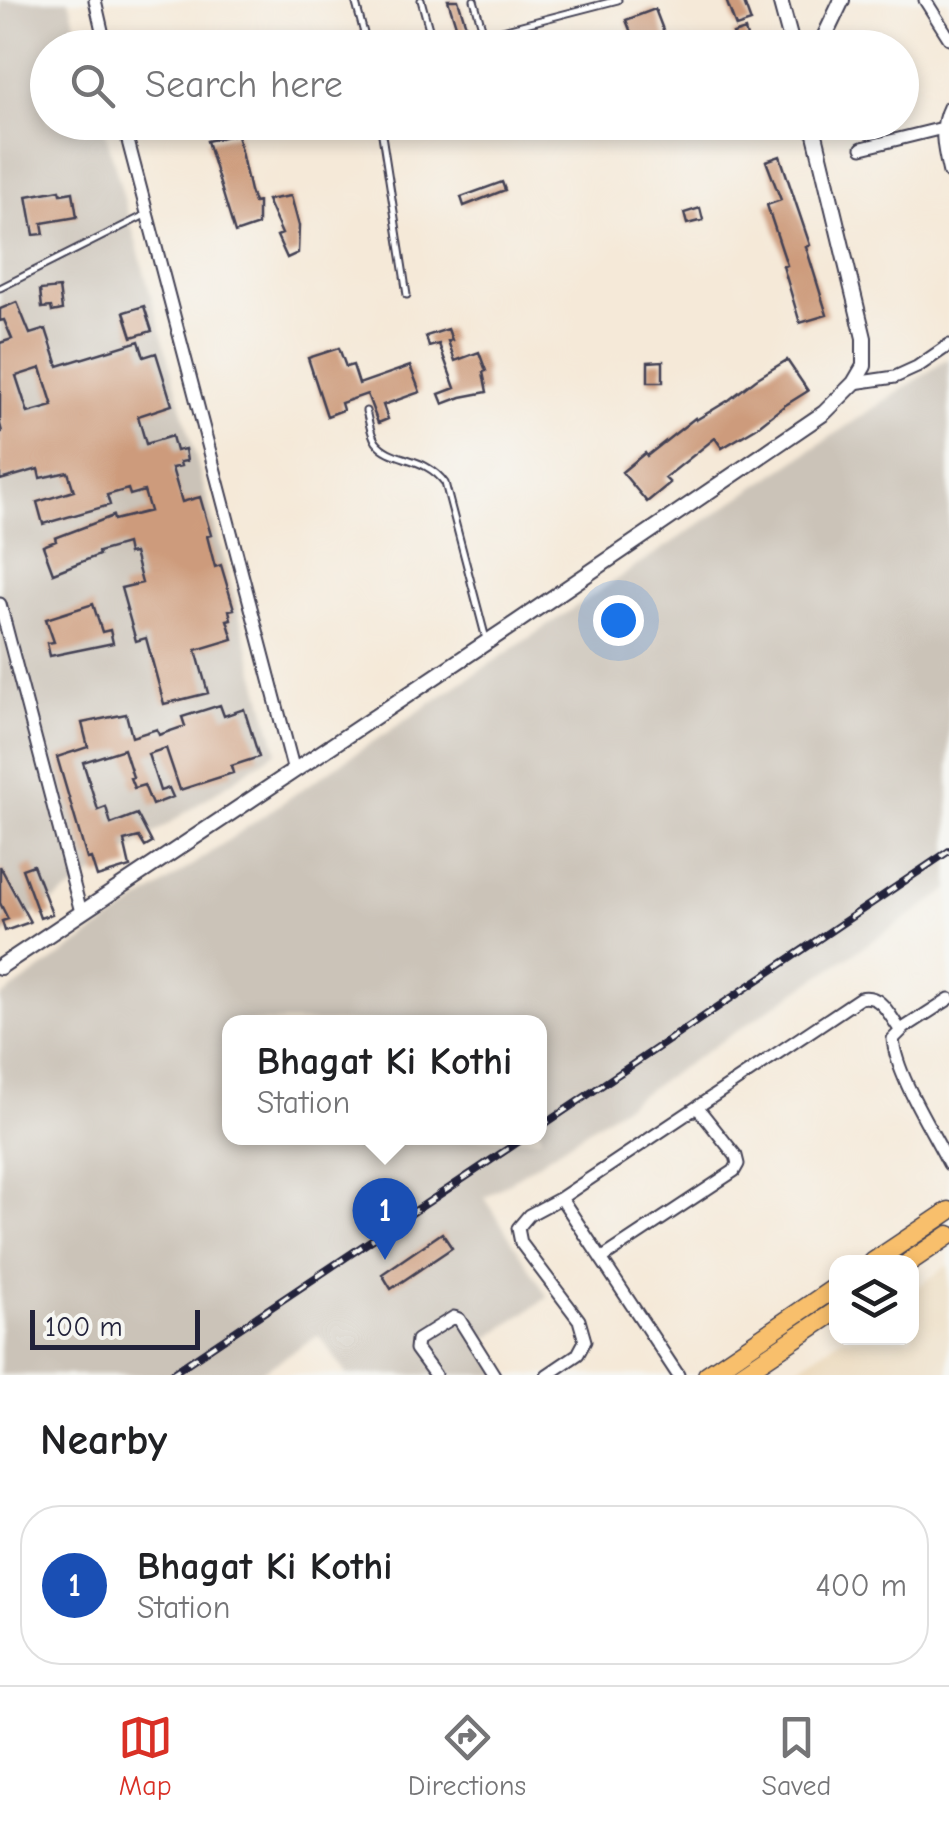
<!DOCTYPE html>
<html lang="en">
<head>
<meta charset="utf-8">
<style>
  body { margin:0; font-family:"Comic Neue",sans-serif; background:#f6f6f6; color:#202124 }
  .controls { position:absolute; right:30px; bottom:30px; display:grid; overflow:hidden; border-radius:20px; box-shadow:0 5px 15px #0003 }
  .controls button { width:90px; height:90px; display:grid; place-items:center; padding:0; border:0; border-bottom:2px solid #e0e0e0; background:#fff; color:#202124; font:50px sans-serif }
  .scale { position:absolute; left:30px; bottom:25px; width:170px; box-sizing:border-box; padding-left:10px; border:5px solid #22223b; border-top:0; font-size:28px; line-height:35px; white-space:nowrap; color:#22223b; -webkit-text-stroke:8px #f6f6f2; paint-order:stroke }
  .you { position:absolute; left:618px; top:620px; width:35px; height:35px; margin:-25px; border:8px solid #fff; border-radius:50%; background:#1a73e8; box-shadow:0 0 0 15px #1a73e833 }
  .badge { display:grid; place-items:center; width:65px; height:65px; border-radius:50%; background:#d93025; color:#fff; font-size:32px; font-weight:700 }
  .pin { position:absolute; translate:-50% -82px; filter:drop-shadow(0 2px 5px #0008) }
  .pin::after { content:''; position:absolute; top:52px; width:35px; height:30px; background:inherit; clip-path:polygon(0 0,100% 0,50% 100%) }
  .popup { position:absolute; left:222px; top:1015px; width:325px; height:130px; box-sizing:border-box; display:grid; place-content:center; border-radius:20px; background:#fff; filter:drop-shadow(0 2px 8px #0005); font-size:32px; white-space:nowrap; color:#757577 }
  .popup b { font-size:38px; color:#202124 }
  .popup::after { content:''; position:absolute; left:50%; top:100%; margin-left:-20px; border:20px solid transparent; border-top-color:#fff }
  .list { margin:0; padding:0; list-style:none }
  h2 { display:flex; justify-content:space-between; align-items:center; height:130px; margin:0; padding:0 40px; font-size:42px }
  h2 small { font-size:32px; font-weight:400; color:#757577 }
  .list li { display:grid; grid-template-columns:65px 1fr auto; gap:30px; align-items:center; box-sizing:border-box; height:160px; margin:0 20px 20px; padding:0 20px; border:2px solid #e0e0e0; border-radius:40px }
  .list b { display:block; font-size:38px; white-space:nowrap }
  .list p { margin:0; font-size:32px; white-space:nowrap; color:#757577 }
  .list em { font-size:32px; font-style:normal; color:#757577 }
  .icon { flex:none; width:55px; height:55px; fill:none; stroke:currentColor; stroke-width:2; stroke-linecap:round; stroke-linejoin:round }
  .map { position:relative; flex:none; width:949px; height:1375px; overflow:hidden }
  .search { position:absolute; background:#fff; box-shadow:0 5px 15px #0003; left:30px; right:30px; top:30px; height:110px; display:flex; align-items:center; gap:25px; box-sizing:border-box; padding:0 35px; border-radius:55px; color:#757577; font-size:38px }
  .sheet { height:310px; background:#fff }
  nav { display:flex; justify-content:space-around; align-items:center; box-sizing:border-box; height:140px; border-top:2px solid #e0e0e0; background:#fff; font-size:28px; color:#757577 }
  nav a { display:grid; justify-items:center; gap:5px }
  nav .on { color:#d93025 }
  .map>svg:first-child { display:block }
</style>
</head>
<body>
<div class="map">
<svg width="949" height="1375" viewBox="0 0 949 1375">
  <rect width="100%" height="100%" fill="#f6f6f2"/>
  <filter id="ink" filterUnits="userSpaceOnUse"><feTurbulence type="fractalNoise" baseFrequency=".01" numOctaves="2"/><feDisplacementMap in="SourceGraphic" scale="20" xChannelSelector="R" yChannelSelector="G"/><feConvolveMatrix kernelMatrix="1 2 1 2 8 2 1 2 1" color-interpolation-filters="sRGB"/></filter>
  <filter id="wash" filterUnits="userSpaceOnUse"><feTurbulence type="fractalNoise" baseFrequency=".0048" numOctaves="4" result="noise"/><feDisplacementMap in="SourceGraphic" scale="40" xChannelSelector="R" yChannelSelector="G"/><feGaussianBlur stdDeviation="2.25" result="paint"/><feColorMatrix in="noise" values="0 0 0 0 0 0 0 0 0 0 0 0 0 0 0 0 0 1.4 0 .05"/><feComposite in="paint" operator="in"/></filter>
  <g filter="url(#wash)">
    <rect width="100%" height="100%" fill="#f5e9d8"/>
    <path fill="#ebd8ba" d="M949,1265v110h-163l56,-37h70v-47z"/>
    <path fill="#cbc3b8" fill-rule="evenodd" d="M0,0h69l13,47 -34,1v74l55,1 174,628 -277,186z
      M949,358v532l-464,308 63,99 -65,45 20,33h-156l-28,-40 -63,40h-256v-377l302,-209zM230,1022h310v116h-310z"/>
    <g id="blocks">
      <path fill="#cd9b7b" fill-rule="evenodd" d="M448,0h10l10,32 -9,3z
        M726,0h17l8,22 -15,5z
        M655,9l15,39h-33l-11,-28z
        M745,30l5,18h-13l-4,-14z
        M671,122h33l1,3 -31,9z
        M237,134l13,57 4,12 4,-1v23l-23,8 -28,-92z
        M780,156l30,89 -4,2 21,68 -27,8 -17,-57 4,-1 -20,-60 14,-5 -15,-39z
        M502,182l3,8 -41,16 -3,-9z
        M60,190l1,4 12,-2 4,25 -35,6 2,11 -10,1 -7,-39z
        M291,196l8,30 -1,27 -11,5 -10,-22 5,-2 -15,-34z
        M700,208l3,12 -16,4 -3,-11z
        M59,288l3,22 -10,2 -1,-5 -9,1 -2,-18z
        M17,302l13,32 16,-5 12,37 81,-25 5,16 12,-4 16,52 -34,11 8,28 26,-8 4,15 9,-2 2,12 -7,1 1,4 -9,2 10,34 18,-5 11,38 -4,1 8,31 6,-2 13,44 -5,1 2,9 -4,1 6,19 -37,11 12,43 -44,11 -18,-66 -10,3 -15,-53 21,-5 -8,-30 -6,1 -2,-10 -28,8 1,3 -46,18 -10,-27 13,-5 -1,-3 58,-22 1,4 36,-9 -6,-20 -14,4 -2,-6 -21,6 3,10 -67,19 -6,-22 37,-11 -6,-19 -28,6 -2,-9 -38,11v-47l2,-1 -2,-8v-81l12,-4 -8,-19 -4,1v-12zM41,368l12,38 -25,7 -12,-37z
        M144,306l8,25 -20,6 -8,-25z
        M448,329l4,11 -4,1 7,20 24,-9 7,19 -3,1 4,20 -26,5 -18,7 -4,-10 16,-6 -16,-44 -10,3 -3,-11z
        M339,348l7,19 7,-2 6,19 51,-18 10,26 -37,13 5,14 -10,4 -11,-29 -26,9 2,7 -16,6 -19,-58z
        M787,360l21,31 -24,15 -28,22 -34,20 -7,-10 -50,40 5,5 -23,19 -25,-30 23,-19 2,3 48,-38 1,2 33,-20 27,-21z
        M663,361v21h-15v-20z
        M93,604l9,28 8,-2 3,13 -63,13 -3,-13 7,-1 -8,-23z
        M220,705l4,11 20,-7 15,48 -28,9 2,7 -53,17 -14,-42 -18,6 12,37 9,-3 4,9 -21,8 -8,-20 -10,3 -4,-10 3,-1 -9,-28 -41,13 15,48 8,-3 5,17 26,-10 15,29 -7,4 -6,-10 -15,4 6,26 -33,10 -6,-19 -4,1 -30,-102 31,-10 -6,-24 44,-9 6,23 25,-8 2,6 26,-9 -3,-9z
        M33,865l19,49 -12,4 -18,-49z
        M0,866l30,56 -25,9 -3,-10 6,-2 -8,-16z
        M442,1233l10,15 -61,41 -9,-15z"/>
    </g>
  </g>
  <g filter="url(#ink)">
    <use href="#blocks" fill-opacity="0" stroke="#424053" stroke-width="2.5"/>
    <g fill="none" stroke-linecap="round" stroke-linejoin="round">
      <g stroke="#424053" stroke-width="9">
        <path id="service" d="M355,0l13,48
          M421,0l13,47
          M474,0l10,34
          M433,48l185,-48
          M380,122l27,173
          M0,288l145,-73
          M366,411c3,10 4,22 10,31 15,20 49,13 69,41l41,156"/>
      </g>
      <g stroke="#424053" stroke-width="15">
        <path id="minor" d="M95,0l11,48
          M925,0l24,38
          M949,107c-11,22 -5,44 0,66
          M123,122l171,649
          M862,148l81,-20
          M854,383l41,-6 22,-10 32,-22
          M0,604l81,308
          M949,999l-45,29 -11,11c3,36 39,91 56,125
          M561,1198l117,177
          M601,1259l133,-88 4,-7 -2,-8 -39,-49
          M435,1375l-19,-26 1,-9 37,-23 5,2 35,56
          M547,1375l31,-21 7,-13 -6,-21 -58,-77 -3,-15 11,-13 32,-17 299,-200c21,-5 29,17 41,33"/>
      </g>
      <g stroke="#424053" stroke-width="18">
        <path id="tertiary" d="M780,0l13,48
          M819,48l23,-48
          M0,967l517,-345 307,-209 30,-30 10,-17v-28l-52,-216"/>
      </g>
      <g stroke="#424053" stroke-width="21">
        <path id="trunk" d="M873,1262l76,-51
          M909,1262l40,-27
          M707,1375l129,-88
          M740,1375l96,-64"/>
      </g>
      <use href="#service" stroke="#fff" stroke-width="5"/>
      <use href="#minor" stroke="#fff" stroke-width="11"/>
      <use href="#tertiary" stroke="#fff" stroke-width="14"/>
      <use href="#trunk" stroke="#f8bf6c" stroke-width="18"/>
      <g stroke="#22223b" stroke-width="8">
        <path id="rail" d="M540,1127l409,-276
          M170,1375l354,-237"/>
      </g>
      <use href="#rail" stroke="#f6f6f2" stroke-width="4" stroke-dasharray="11" stroke-linecap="butt"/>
    </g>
  </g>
</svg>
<div class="controls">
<button><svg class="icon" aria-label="layers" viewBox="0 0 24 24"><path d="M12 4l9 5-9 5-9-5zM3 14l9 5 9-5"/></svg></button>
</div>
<div class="scale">100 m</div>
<div class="you"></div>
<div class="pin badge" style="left:385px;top:1260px;background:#1a4fb4">1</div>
<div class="popup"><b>Bhagat Ki Kothi</b>Station</div>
<div class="search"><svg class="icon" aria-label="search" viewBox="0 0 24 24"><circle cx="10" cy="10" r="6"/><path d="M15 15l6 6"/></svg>Search here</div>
</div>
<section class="sheet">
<h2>Nearby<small></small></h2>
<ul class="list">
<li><span class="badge" style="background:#1a4fb4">1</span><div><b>Bhagat Ki Kothi</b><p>Station</p></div><em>400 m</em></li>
</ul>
</section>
<nav>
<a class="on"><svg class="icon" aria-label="map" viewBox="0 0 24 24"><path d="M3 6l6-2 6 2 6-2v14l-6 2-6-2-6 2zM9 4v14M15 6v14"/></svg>Map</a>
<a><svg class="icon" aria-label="directions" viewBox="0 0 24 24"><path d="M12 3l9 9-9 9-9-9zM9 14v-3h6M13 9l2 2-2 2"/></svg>Directions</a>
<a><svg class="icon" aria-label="saved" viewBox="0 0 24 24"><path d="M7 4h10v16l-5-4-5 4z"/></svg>Saved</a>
</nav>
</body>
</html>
